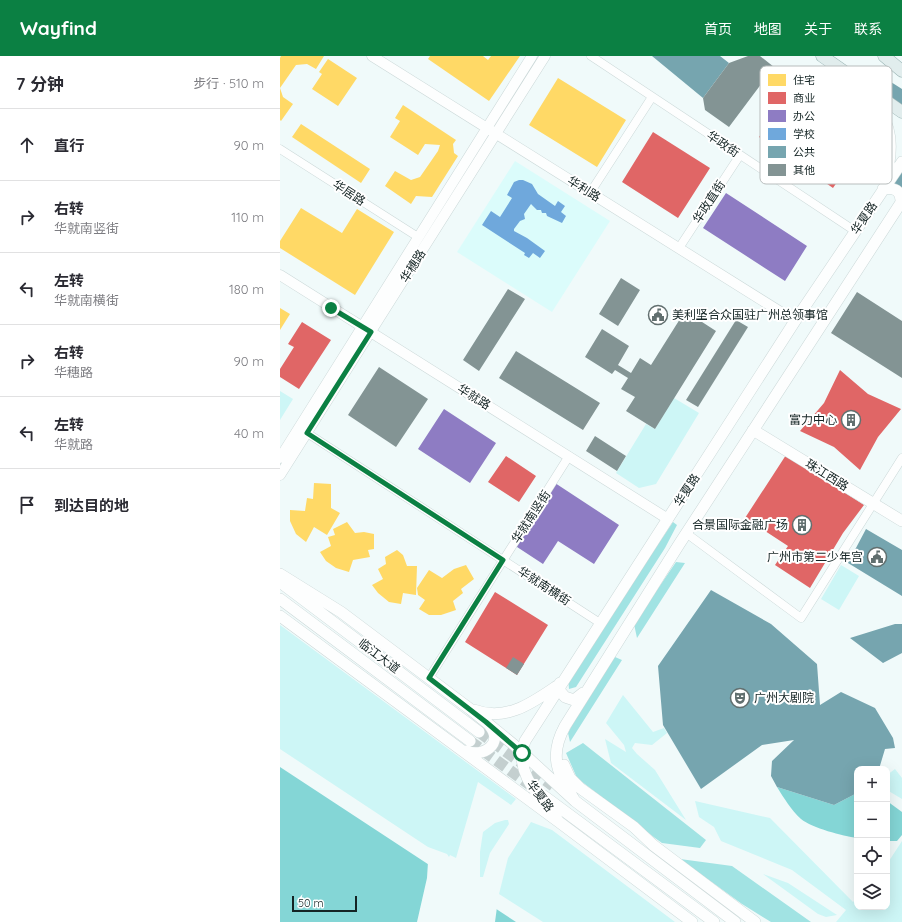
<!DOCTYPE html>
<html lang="zh">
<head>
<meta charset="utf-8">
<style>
  body { margin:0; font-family:Quicksand,"Noto Sans SC",sans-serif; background:#f2f2f3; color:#2b2b33 }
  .controls { position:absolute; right:12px; bottom:12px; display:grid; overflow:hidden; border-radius:8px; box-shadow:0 4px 16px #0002 }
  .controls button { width:36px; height:36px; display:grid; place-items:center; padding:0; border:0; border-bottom:1px solid #e1e1e2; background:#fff; color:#2b2b33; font:20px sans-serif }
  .scale { position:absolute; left:12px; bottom:10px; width:65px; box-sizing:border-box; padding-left:4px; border:2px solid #142424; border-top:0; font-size:11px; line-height:14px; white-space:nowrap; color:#142424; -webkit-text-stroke:3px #fff; paint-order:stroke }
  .stop { position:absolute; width:12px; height:12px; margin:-9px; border:3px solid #0b8043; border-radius:50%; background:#fff }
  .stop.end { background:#0b8043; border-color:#fff; box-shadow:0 1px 4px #0008 }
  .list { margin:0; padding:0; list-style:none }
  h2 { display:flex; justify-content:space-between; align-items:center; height:52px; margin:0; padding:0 16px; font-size:17px }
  h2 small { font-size:13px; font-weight:400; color:#7c7c81 }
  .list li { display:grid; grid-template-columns:26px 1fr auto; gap:12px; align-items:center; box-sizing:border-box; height:72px; padding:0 16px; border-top:1px solid #e1e1e2 }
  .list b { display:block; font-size:15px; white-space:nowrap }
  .list p { margin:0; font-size:13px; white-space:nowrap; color:#7c7c81 }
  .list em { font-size:13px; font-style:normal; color:#7c7c81 }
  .icon { flex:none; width:22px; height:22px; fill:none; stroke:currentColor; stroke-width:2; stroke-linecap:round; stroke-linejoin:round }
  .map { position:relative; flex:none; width:622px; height:866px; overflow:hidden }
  header { display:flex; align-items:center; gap:24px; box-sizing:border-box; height:56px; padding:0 20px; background:#0b8043; color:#fff }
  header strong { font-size:19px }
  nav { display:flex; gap:22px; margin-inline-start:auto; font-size:14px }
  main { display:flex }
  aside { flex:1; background:#fff }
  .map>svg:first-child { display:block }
</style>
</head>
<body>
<header>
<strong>Wayfind</strong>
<nav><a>首页</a><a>地图</a><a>关于</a><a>联系</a></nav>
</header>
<main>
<aside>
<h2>7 分钟<small>步行 · 510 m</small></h2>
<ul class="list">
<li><svg class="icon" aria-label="ahead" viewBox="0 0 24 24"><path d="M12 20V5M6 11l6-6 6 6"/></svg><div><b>直行</b></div><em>90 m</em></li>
<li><svg class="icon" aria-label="right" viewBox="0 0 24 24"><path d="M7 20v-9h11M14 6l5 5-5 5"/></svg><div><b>右转</b><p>华就南竖街</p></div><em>110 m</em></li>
<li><svg class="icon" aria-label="left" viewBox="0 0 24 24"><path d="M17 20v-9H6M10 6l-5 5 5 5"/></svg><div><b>左转</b><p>华就南横街</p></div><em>180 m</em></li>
<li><svg class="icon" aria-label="right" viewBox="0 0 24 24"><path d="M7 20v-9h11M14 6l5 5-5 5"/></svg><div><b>右转</b><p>华穗路</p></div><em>90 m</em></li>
<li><svg class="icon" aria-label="left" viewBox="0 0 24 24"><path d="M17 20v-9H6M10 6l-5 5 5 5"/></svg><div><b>左转</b><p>华就路</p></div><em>40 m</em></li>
<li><svg class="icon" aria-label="arrive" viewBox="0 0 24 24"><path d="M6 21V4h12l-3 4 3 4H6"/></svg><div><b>到达目的地</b></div></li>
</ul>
</aside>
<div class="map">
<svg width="622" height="866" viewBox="0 0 622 866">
  <rect width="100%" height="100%" fill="#f0fafa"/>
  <path fill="#dbfcfb" d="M235,105l95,60 -58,91 -95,-60z"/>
  <path fill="#cdf6f6" d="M0,335l13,8 -13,21z
    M394,342l25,15 -43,71 -17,4 -23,-15 30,-49 9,5z
    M561,509l18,11 -20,34 -18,-11z
    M0,569l236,174 -5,6 -33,-23 -22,76 -6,-3 -1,2 -2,-3 -19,-7 -148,-98z
    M343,639l30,37 11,-4 3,5 -15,12 -17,-2 -3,5 5,6 18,16 31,50 -75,-57 -6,-24 21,13 -2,-7 -18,-22z
    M615,713l7,9v21l-15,-9v-15z
    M415,745l75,17 83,84 4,-4v9h30v-43l15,-23v81h-66l10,-12 -54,-40 -71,-29 -7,-14 -15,-10z
    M225,764h3l1,4 -19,29 -7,24h-3v-25l3,-20 12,-9z
    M251,766l21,8 123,92h-132l-44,-28 9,-36z
    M483,818l25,9 49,32 -11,2 -8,-3z"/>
  <path fill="#a1e3e3" d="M393,466l4,3 -12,23 -89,139 -7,2 -1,-11z
    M396,506l9,1 -48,75 -3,-14z
    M335,601l7,3 -52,82 -2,-9 5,-10 37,-61z
    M303,687l123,97 -6,8 -38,-5 -7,-5 -78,-60 -11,-25z
    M400,803l52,7 79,56h-40l-29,-18z"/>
  <path fill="#84d6d6" d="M0,711l236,155h-236z
    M497,731l57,18 23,-12v45c-14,-2 -45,-10 -56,-19 -10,-9 -17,-21 -24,-32z
    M607,745l15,11v23l-5,6h-10z"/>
  <path fill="#f0fafa" d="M148,806l69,45 -2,15h-78l10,-44z"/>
  <path fill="#ffd966" d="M1,0h43l-8,13 -9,-5 -11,1 -16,23 3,9 10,7 -12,17 -1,-1v-62z
    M150,0h53l5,4 3,-4h29l-31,45 -61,-42z
    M48,3l29,19 -19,28 -26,-17 10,-15 -3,-2z
    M278,22l68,42 -29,47 -68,-42z
    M123,49l53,35 -3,4 1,9 4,3 -26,41 -16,-1 -5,8 -26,-18 10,-15 16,9 9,-3 18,-26 2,-6 -15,-1 -7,11 -28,-18 10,-16 -5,-3z
    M21,68l69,45 -9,14 -69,-46z
    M21,152l41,25 15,-24 37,23 -39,63 -75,-47v-7z
    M0,252l10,6 -10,16z
    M34,427l17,1v24l9,5 -13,22 -13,-8 -8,15 -10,-8 -6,-13v-11l15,1 2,-13 6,1z
    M67,466l8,11 9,-1 10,2v15l-6,1 2,7 -17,3 -4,12 -13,-4 -10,-7 -6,-9 11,-6 -3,-9 7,-2 -2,-6z
    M117,494l6,5 4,11h10l-1,29 -13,-2 -2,11 -12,-2 -11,-9 -6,-8 11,-6 -5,-10 8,-5 -1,-7z
    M186,509l8,14 -13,10 2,4 -10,8 3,9 -15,5h-12l-10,-6 6,-9 -7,-5 -1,-7 12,-18 13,8 12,-9z"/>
  <path fill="#e06666" d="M511,34l58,40 -15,22 16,11 -17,25 -74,-51z
    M373,76l57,36 -32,50 -56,-36z
    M22,266l29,18 -32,49 -19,-12v-8l14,-22 -6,-3z
    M560,314l28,24 33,15 -23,28 -18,33 -26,-23 -34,-16 24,-28z
    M506,399l78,50 -21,28 -33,55 -35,-23 13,-19 -43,-28z
    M226,400l30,20 -17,26 -31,-20z
    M215,536l53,33 -31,50 -52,-33z"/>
  <path fill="#8e7cc3" d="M446,137l81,53 -22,35 -82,-53z
    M164,353l52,34 -26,40 -52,-34z
    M275,427l64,42 -25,39 -36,-23 -15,23 -29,-19z"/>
  <path fill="#6fa8dc" d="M239,124h4l9,4 6,10 17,12 3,-5 7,5 -4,6 5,4 -4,7 -15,-7 -1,-3h-4l-1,-3h-4l-6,-6 -7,10 1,5 -5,2 -6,8v2l13,7 18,13 -5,7 -7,-5 -4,5 -5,-3 1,-2 -43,-28 9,-14 9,6 12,-19 -5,-3 7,-13z"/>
  <path fill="#76a5af" d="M372,0h68l9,7 -26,35z
    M603,21l19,12v25l-30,-20z
    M622,102v40l-18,-12z
    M586,473l36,21v46l-54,-33z
    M431,534l60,34 46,40 3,41 21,-13 34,16 18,30 2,10 -10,1 -6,20h-22v24l-23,12 -57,-18 -6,-11 1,-15 22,-21 -32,5 -61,44 -38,-64 -5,-59z
    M615,568h7v29l-19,10 -33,-25z"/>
  <path fill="#839494" d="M468,0h12l14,11 -45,60 -24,-17 -2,-12 26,-35z
    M341,222l19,12 -22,36 -19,-12z
    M228,233l17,10 -46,72 -16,-11z
    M577,236l45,29v57l-71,-45z
    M405,255l31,20 -61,98 -29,-18 9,-14 -14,-8 7,-11 -13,-8 -3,4 -27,-17 17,-28 27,17 -11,19 13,8 9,-15 11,7z
    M456,264l12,7 -50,80 -12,-7z
    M236,295l84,52 -17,27 -84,-52z
    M99,311l49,32 -32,48 -48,-32z
    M315,380l31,20 -9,15 -31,-20z
    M233,601l11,7 -7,11 -11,-7z"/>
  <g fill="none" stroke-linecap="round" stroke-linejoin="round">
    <path stroke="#c4cfcf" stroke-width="11" stroke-dasharray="11 5.5" stroke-linecap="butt" d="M199,676l74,54
      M190,685l64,47"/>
    <g stroke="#cbd8d8" stroke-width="9">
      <path id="minor" d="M311,0l264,175
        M0,93l138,88
        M310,137l62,-96
        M399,192l61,-93
        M27,377l293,190
        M406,477l115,85 101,-160
        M149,622l140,-222"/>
    </g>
    <g stroke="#cbd8d8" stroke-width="11">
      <path id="tertiary" d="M92,0l423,265
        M0,219l388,244
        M0,402l252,-402
        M0,419l265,-419"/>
    </g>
    <g stroke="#cbd8d8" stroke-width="12">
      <path id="secondary" d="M579,29c31,35 38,51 26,97
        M603,133c11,-2 18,1 18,13
        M473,374l149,91
        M0,518l61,38 129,97 44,36 61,56 160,121
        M0,526l199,150
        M0,543l190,142
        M0,560l279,206 133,100
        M280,627v8l5,6 9,3 9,-7
        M194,654c32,12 58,-7 83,-24
        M186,695c17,7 38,-7 24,-25
        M284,709l6,13 10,10 54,39 19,18 102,77
        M264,740l170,126
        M295,745c-17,-27 -27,-44 -10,-75l113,-180 224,-345
        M279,766c-18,-24 -46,-49 -34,-81l270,-420 107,-159"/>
    </g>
    <g stroke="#9bb4b4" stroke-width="13">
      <path id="primary" d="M542,0l80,56
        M604,0l18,15"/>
    </g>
    <use href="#minor" stroke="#fdfefe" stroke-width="8"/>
    <use href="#tertiary" stroke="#fdfefe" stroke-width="10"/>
    <use href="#secondary" stroke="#fdfefe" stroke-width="11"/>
    <use href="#primary" stroke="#e1eded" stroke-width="12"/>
  </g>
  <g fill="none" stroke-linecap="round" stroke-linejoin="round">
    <path stroke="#0b8043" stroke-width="5" d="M51,252l40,24 -64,101 196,127 -74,118 57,44 36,31"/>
  </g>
  <defs>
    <g id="civic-ring" transform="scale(1)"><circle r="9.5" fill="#fff" stroke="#616f6f" stroke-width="1.5"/><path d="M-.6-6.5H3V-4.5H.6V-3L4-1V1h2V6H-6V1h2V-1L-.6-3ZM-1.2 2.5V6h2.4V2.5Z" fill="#616f6f"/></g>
    <g id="building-ring" transform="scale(1)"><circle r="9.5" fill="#fff" stroke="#616f6f" stroke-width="1.5"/><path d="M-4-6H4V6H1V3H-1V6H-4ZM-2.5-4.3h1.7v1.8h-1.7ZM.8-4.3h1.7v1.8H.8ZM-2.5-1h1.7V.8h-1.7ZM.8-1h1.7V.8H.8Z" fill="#616f6f"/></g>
    <g id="theatre-ring" transform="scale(1)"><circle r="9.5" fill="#fff" stroke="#616f6f" stroke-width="1.5"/><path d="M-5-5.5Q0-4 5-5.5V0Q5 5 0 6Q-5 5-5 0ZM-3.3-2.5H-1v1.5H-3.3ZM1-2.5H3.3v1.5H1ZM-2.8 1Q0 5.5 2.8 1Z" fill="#616f6f"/></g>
  </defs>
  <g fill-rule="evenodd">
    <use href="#civic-ring" x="378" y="259"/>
    <use href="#building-ring" x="571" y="364"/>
    <use href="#building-ring" x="522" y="469"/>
    <use href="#civic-ring" x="597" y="501"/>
    <use href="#theatre-ring" x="460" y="642"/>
  </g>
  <g text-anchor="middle" stroke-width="4" stroke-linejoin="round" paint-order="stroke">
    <g font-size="12" fill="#142424" stroke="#fff">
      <text transform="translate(443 88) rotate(34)" y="4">华政街</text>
      <text transform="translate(304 133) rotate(32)" y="4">华利路</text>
      <text transform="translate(69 137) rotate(33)" y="4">华居路</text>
      <text transform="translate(429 146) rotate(-57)" y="4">华政直街</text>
      <text transform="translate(584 162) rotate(-56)" y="4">华夏路</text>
      <text transform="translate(133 210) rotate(-58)" y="4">华穗路</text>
      <text transform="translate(194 341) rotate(32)" y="4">华就路</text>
      <text transform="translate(547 419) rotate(32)" y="4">珠江西路</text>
      <text transform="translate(407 434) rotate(-57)" y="4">华夏路</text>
      <text transform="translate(251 461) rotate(-57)" y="4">华就南竖街</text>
      <text transform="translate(264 530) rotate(33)" y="4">华就南横街</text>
      <text transform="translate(99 600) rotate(37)" y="4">临江大道</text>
      <text transform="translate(260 740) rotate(53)" y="4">华夏路</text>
    </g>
    <g font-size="12" fill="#142424" stroke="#fff" text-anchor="end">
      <text x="392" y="263" text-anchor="start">美利坚合众国驻广州总领事馆</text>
      <text x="557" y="368">富力中心</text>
      <text x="508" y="473">合景国际金融广场</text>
      <text x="583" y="505">广州市第二少年宫</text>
      <text x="474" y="646" text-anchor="start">广州大剧院</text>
    </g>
  </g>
  <rect x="480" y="10" width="132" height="118" rx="6" fill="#fff" stroke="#b8bdbd" stroke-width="1"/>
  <rect x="488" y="18" width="18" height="12" fill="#ffd966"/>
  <rect x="488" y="36" width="18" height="12" fill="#e06666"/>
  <rect x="488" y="54" width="18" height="12" fill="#8e7cc3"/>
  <rect x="488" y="72" width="18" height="12" fill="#6fa8dc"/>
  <rect x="488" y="90" width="18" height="12" fill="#76a5af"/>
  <rect x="488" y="108" width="18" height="12" fill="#839494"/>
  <g font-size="11" fill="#142424">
    <text x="513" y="28">住宅</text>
    <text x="513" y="46">商业</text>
    <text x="513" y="64">办公</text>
    <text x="513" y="82">学校</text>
    <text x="513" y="100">公共</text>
    <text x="513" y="118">其他</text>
  </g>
</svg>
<div class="controls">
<button>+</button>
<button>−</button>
<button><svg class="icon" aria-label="locate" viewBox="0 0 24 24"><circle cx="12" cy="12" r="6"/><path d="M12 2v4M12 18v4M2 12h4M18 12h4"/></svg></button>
<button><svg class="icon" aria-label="layers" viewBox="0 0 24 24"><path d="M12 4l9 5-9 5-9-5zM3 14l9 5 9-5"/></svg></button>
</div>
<div class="scale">50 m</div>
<div class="stop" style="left:242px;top:697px"></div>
<div class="stop end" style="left:51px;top:252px"></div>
</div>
</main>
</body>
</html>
